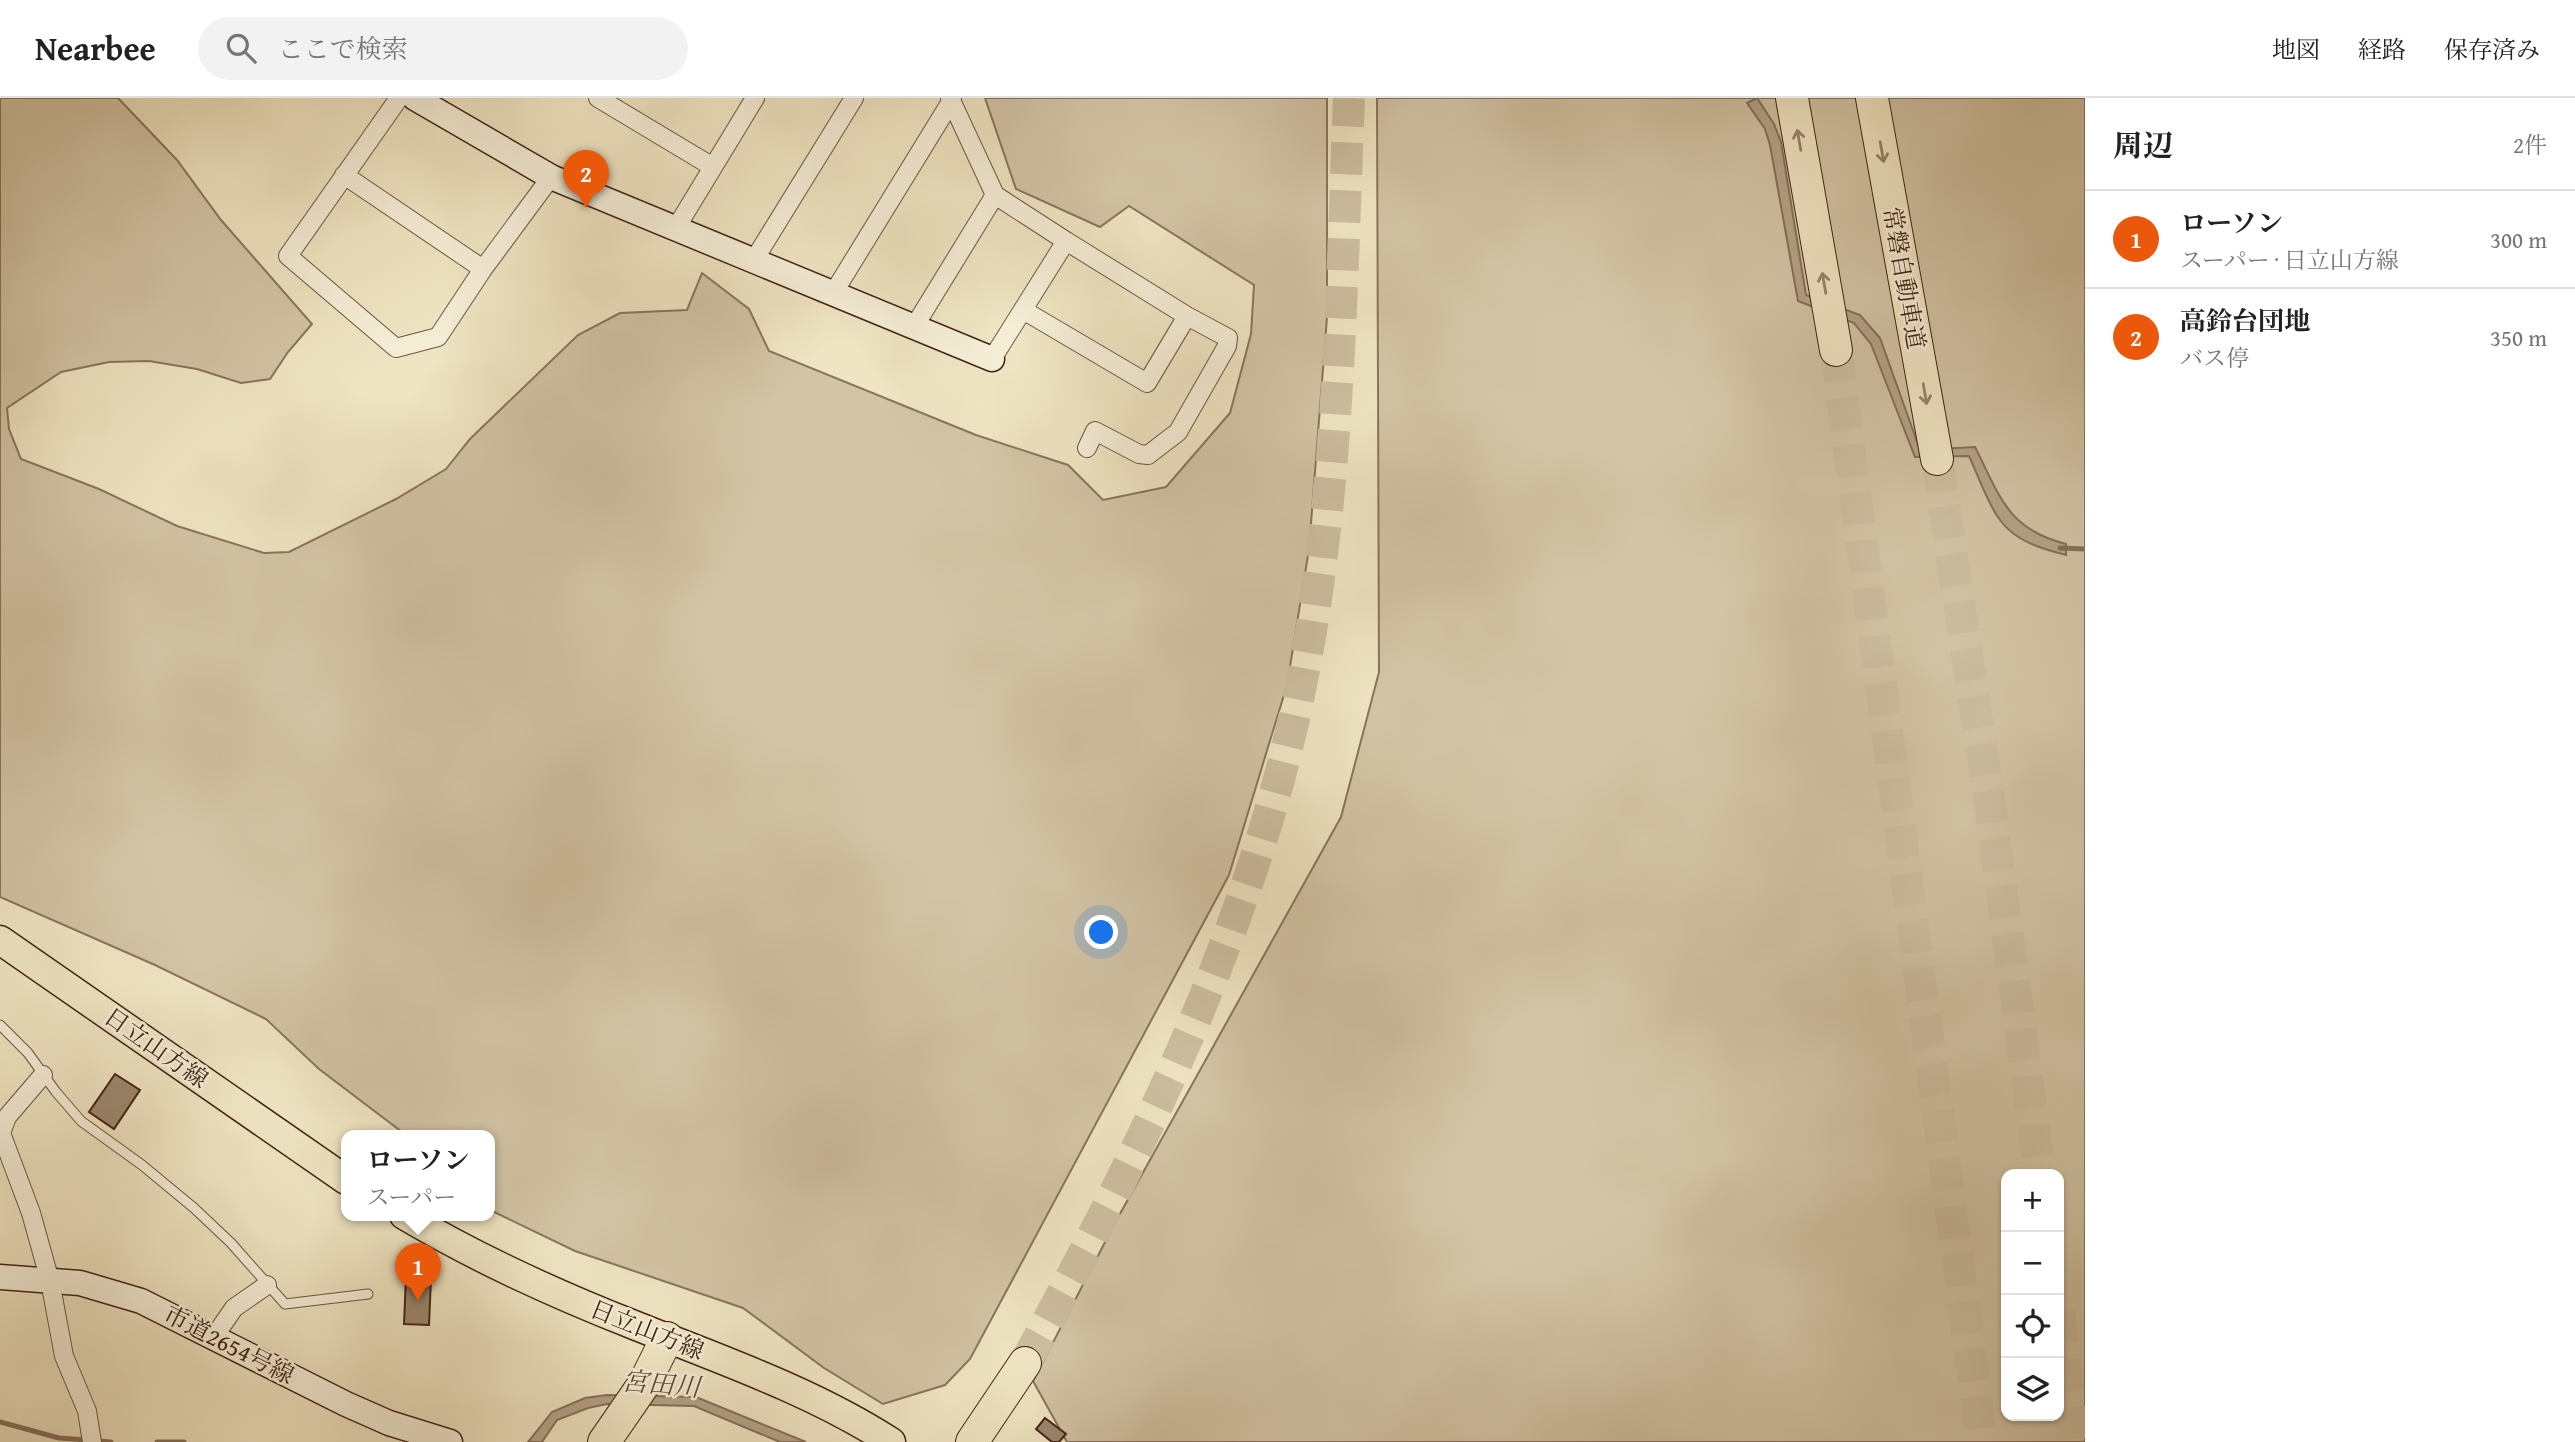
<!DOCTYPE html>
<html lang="ja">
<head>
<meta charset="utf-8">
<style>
  body { margin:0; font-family:"Gentium Book Plus","Noto Serif JP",serif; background:#f2f2f2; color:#222 }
  .controls { position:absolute; right:21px; bottom:21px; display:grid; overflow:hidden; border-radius:14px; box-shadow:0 2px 5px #0004 }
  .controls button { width:63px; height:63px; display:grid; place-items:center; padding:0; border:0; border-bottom:2px solid #e0e0e0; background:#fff; color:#222; font:35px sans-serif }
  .you { position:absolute; left:1102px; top:835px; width:24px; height:24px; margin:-18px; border:5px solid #fff; border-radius:50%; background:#1a73e8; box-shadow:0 0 0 10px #1a73e833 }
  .badge { display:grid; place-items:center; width:46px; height:46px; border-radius:50%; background:#ea580c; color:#fff; font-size:23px; font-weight:700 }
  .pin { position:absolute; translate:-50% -58px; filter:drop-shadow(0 2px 4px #0008) }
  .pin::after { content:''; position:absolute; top:37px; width:24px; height:21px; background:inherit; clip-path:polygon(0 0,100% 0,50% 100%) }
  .popup { position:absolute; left:341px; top:1032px; width:154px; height:91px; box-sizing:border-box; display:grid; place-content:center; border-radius:14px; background:#fff; filter:drop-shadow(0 2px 5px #0005); font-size:23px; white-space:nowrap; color:#767676 }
  .popup b { font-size:26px; color:#222 }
  .popup::after { content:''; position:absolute; left:50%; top:100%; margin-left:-14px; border:14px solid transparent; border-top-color:#fff }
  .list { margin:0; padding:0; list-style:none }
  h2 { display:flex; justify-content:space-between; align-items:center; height:91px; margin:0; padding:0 28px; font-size:30px }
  h2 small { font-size:23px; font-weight:400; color:#767676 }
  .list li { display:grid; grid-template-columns:46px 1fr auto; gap:21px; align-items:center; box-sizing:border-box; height:98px; padding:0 28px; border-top:2px solid #e0e0e0 }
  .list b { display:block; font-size:26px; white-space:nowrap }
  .list p { margin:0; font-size:23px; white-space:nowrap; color:#767676 }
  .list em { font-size:23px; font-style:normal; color:#767676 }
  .icon { flex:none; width:38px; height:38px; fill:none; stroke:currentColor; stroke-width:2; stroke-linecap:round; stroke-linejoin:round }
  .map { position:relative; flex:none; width:2085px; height:1344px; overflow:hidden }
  header { display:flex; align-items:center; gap:42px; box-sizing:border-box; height:98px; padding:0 35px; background:#fff; border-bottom:2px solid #e0e0e0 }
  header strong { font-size:33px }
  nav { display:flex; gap:38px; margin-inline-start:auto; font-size:24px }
  .search { width:490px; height:63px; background:#f2f2f2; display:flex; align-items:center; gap:18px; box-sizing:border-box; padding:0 24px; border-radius:38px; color:#767676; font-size:26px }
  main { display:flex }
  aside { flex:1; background:#fff }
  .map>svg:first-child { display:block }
</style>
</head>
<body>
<header>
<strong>Nearbee</strong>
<div class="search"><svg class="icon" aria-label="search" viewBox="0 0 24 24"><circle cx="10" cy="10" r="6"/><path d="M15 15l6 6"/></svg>ここで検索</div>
<nav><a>地図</a><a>経路</a><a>保存済み</a></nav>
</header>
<main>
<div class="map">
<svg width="2085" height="1344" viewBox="0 0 2085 1344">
  <rect width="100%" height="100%" fill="#efe5c2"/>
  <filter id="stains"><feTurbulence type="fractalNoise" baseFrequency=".00286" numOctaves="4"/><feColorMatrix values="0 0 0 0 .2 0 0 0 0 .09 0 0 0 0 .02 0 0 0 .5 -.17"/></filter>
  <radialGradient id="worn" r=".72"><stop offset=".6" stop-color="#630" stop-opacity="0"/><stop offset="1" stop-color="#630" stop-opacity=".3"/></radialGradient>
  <path fill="#d2c4a5" stroke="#8a745e" stroke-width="2" fill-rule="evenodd" d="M0,0h118l59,62 44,60 91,104 -24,28 -18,27 -29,4 -44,-14 -48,-8 -40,1 -48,10 -54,36 2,21 12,30 78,30 78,37 87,27 25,-1 107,-53 50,-30 24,-30 108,-104 42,-22 67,-3 15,-37 47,36 20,42 207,84 92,30 35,35 63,-13 64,-74 21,-79 3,-49 -125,-79 -29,21 -84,-38 -31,-91h342v219l-18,232 -22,136 -58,190 -259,484 -25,26 -62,19 -59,-36 -81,-60 -168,-57 -81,-39 -4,-4v-73h-84l-87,-66 -53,-50 -111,-54 -155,-68z
    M1377,0h708v1344h-1018l-34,-61 83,-160 225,-404 38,-145zM2006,1076h53v242h-53z"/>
  <path fill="#b4a388" stroke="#86705a" stroke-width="2" d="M1757,0l17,26 7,18 25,153 54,20 20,23 40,112 55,-3c25,49 32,82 91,97v11c-24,-6 -51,-14 -66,-35 -13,-17 -22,-45 -31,-64l-54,1 -44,-113 -17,-21 -56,-22 -28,-156 -5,-16 -18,-26z
    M607,1297l89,2 110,45h-26l-86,-36 -87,-2 -19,4 -31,12 -15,22h-14l24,-30 33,-14z"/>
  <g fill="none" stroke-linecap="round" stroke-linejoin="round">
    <path stroke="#86705a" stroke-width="5" d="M2060,450l25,1
      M0,1324l59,16 28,2
      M97,1343l14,1
      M157,1344h27"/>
  </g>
  <path fill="#9c886f" stroke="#422416" stroke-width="2" d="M115,976l25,16 -26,39 -25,-17z
    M406,1179l25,1 -2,47 -25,-1z
    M1045,1320l21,16 -7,8h-7l-16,-13z"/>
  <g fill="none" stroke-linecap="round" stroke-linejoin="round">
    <path stroke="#ccbea0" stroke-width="32" stroke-dasharray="32 16" stroke-linecap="butt" d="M1836,252l146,1092
      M1937,361l51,332 52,383
      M2059,1214l14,130
      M1025,1265c119,-217 231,-443 278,-688 37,-189 38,-385 46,-577"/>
    <g stroke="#6d5441" stroke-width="11">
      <path id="lane" d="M0,927l28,28 28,39 25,29 61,44 52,43 37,35 54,61 83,-10"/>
    </g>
    <g stroke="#6d5441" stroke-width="20">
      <path id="street" d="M399,0l-111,158 108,92 42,-11 45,-68 68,-92
        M598,0l115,69
        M950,0l45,97 71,46 -74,118
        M344,77l139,94
        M676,130l79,-130
        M1066,143l121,75 41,22 -1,8 -49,86 -30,23 -9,-1 -44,-23 -8,17
        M754,162l100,-162
        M834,194l118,-192
        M1023,212l124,73 40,-67
        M914,229l81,-132
        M43,977l-36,42 -6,16 30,80 19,68 14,75 23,55 5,31
        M214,1239l20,-29 33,-23"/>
    </g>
    <g stroke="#422416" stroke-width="27">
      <path id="secondary" d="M415,0l136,79 441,182
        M0,1179l80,6 61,18 205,103 43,19 61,19"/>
    </g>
    <g stroke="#422416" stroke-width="31">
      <path id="primary" d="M0,842l346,240
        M404,1117c74,44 151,79 230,110 87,35 178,66 257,117"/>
    </g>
    <g stroke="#422416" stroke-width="34">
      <path id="highway" d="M1792,0l44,252
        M1872,0l65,361
        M604,1344l40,-58 23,-46
        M972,1344l53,-79"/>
    </g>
    <use href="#lane" stroke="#f5eed7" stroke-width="9"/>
    <use href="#street" stroke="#f5eed7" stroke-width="18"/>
    <use href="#secondary" stroke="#f5eed7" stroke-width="24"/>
    <use href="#primary" stroke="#efe5c2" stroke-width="28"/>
    <use href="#highway" stroke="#efe5c2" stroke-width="32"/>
  </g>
  <defs><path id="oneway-shaft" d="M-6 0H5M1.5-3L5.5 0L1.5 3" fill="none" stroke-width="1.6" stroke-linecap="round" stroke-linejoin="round" transform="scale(1.75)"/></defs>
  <g stroke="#98846c">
    <use href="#oneway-shaft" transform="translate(1799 42) rotate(-100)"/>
    <use href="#oneway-shaft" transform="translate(1882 54) rotate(80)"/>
    <use href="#oneway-shaft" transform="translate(1824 185) rotate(-100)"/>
    <use href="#oneway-shaft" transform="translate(1925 296) rotate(80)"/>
  </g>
  <g text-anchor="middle" stroke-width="5" stroke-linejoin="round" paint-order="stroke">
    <g font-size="24" fill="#422416" stroke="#f5eed7">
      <text transform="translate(1904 180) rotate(80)" y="8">常磐自動車道</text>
      <text transform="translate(156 950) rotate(35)" y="8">日立山方線</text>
      <text transform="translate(647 1232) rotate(22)" y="8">日立山方線</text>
      <text transform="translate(229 1247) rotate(27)" y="8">市道2654号線</text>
    </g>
    <g font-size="26" font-style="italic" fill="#644a38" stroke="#f5eed7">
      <text transform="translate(661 1286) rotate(5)" y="9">宮田川</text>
    </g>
  </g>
  <rect width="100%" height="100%" filter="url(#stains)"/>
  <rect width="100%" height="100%" fill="url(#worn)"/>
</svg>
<div class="controls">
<button>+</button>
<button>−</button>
<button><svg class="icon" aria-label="locate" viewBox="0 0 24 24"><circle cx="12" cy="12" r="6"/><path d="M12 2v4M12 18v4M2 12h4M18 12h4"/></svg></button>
<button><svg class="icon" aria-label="layers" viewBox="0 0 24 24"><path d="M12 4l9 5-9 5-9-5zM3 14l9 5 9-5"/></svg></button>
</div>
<div class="you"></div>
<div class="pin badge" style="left:418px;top:1203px">1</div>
<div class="popup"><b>ローソン</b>スーパー</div>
<div class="pin badge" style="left:586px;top:110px">2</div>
</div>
<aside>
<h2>周辺<small>2件</small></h2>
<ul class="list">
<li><span class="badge">1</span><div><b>ローソン</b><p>スーパー · 日立山方線</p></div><em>300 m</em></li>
<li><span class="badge">2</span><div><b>高鈴台団地</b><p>バス停</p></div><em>350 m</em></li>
</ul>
</aside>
</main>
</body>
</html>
